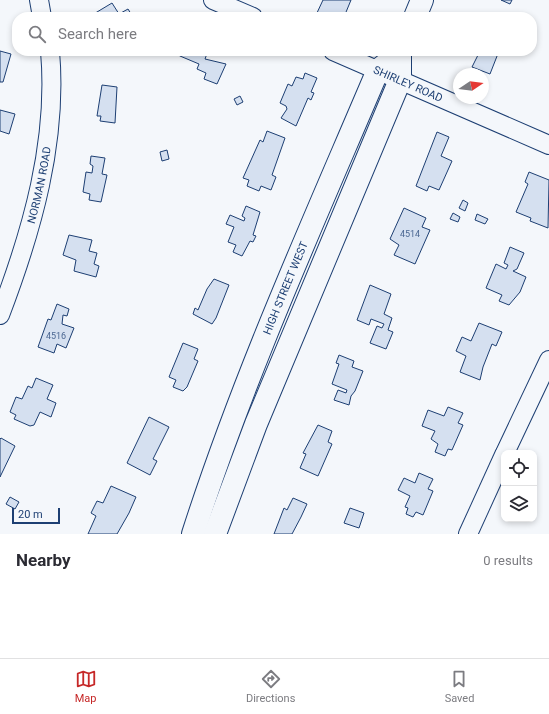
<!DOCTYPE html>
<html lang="en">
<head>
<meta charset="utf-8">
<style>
  body { margin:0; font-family:Roboto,sans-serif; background:#f2f2f3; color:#2b2b33 }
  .controls { position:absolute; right:12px; bottom:12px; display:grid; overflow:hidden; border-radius:8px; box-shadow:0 2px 6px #0003 }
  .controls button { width:36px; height:36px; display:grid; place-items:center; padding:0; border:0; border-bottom:1px solid #e1e1e2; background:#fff; color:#2b2b33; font:20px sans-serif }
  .compass { position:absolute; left:453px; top:68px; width:36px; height:36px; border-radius:50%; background:#fff; box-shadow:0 2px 6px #0003; rotate:77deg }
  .scale { position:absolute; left:12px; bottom:10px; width:48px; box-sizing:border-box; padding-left:4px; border:2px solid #1d3f73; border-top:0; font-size:11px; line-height:14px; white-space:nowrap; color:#1d3f73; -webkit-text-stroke:3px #f4f7fb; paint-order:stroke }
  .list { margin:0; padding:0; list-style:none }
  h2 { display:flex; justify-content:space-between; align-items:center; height:52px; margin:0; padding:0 16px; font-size:17px }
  h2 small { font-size:13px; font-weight:400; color:#7c7c81 }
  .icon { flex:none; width:22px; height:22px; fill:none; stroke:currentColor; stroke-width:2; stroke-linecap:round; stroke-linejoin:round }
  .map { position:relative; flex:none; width:549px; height:534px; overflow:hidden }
  .search { position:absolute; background:#fff; box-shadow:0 2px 6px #0003; left:12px; right:12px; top:12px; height:44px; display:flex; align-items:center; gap:10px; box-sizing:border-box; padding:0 14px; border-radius:16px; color:#7c7c81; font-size:15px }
  .sheet { height:124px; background:#fff }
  nav { display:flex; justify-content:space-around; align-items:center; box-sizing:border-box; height:56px; border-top:1px solid #e1e1e2; background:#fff; font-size:11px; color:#7c7c81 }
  nav a { display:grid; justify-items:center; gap:2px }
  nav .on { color:#c62828 }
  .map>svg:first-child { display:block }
</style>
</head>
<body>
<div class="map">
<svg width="549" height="534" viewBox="0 0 549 534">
  <rect width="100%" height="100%" fill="#f4f7fb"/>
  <path fill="#d5e0f0" stroke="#1d3f73" d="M323,0h28l-7,17h-23l-5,-2z
    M501,0h11l-2,4z
    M112,3l7,11 9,-5 5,8h-40l-1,-2z
    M0,51l11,3 -8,28h-3z
    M208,51l-3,8 21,5 -9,20 -13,-5 2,-6 -9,-4 2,-5 -19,-8 -6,-4z
    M473,51h26l-9,23 -18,-7 6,-12 -5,-3z
    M305,73l12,5 -6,14 3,1 -3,7 -3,-2 -12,28 -15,-8 6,-9 -1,-3 -6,-3 8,-19 4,2 4,-9 7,2z
    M102,85l15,2 -2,36 -15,-2 1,-5h-4z
    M240,96l3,6 -6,3 -3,-6z
    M0,110l15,4 -6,20 -9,-3z
    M267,131l18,7 -13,37 4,2 -5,13 -10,-4 -2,5 -12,-5 2,-6 -6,-2 17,-38 3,2z
    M437,132l12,5 -8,19 11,5 -13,29 -10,-4 -2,5 -11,-5z
    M167,150l2,9 -7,2 -2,-9z
    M91,156l14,2 -3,16 5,1 -6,27 -12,-2 1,-6 -7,-2 3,-20 6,1 1,-7 -3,-2z
    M529,172l20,8 -1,48 -18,-7 1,-3 -15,-6 12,-28 -3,-2z
    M463,200l5,3 -3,8 -6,-3z
    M246,206l14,6 -7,23 3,1 -3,6 -3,-1 -8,15 -9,-4 3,-7 -8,-3 6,-15 -8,-3 4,-9 14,6 1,-3 -3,-2z
    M404,208l22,10 -4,9 8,3 -15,34 -21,-9 5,-10 -9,-6z
    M453,213l7,4 -2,5 -8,-3z
    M477,214l11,5 -3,5 -10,-4z
    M69,235l23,5 -3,11 8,2 -3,11 5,2 -3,11 -22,-6 2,-11 -13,-5z
    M510,247l14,6 -7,16 -4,2 13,6 -6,15 -11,13 -10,-4 3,-6 -16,-7 10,-24 10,5 2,-4 -4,-2z
    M214,279l15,6 -13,33 -4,6 -19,-10 2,-6 3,2 9,-21z
    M370,285l21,9 -7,20 8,4 -4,12 5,2 -7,17 -16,-6 7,-17 5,2 2,-4 -13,-5 -2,6 -12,-5z
    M57,304l12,5 -2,7 -4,-1 -1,9 12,4 -8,20 -9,-4 -3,9 -16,-6 10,-28 3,1z
    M479,323l23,9 -6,14 -4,-2 -9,23 -3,13 -20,-8 6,-16 -10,-5 6,-14 9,4z
    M183,343l15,6 -4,10 4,2 -11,26 -4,4 -10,-4 3,-7 -7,-3z
    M339,355l15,6 -2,6 11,4 -8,20 -4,5 -2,9 -15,-5 4,-10 8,3 1,-3 -15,-6 7,-20 -3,-1z
    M36,378l17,7 -6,14 9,4 -5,14 -11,-5 -6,13 -4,1 -16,-7 2,-4 -6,-3 6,-15 6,2 6,-13 4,2z
    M448,407l15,6 -5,10 5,2 -11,25 -4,-1 -3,7 -10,-4 3,-8 -7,-5 4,-8 -13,-5 6,-16 16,6z
    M149,417l20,10 -16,32 4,2 -7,14 -23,-12z
    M318,425l14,6 -4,11 4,2 -14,32 -18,-8 6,-14 -3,-1z
    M1,438l14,8 -15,31v-38z
    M419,473l14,6 -5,10 5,2 -10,24 -7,-3 -3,5 -7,-3 2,-6 -3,-1 5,-11 -12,-6 6,-12 11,5z
    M111,486l25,11 -7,16 -12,21h-29l8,-18 -5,-3 6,-12 6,2z
    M10,497l9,5 -4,7 -9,-5z
    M293,498l14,6 -6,13 -9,17h-18l10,-26 3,2z
    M350,508l14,5 -5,15 -15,-5z"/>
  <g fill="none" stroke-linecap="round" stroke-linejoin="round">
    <g stroke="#1d3f73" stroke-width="20">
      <g id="minor">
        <path d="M39,0l3,17"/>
        <path d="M213,0l40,17"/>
        <path id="s1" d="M333,51l216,94"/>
        <path id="s2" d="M0,315c32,-84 58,-174 50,-264"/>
        <path d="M505,453l44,-93"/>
        <path d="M468,534l36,-79"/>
      </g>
    </g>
    <g stroke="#1d3f73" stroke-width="24">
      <g id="major">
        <path d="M415,17l7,-17"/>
        <path id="s3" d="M193,534c51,-159 120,-311 185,-464l21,-16"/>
        <path d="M215,534l41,-110 144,-344v-29"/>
      </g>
    </g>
    <use href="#minor" stroke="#f4f7fb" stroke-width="18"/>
    <use href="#major" stroke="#f4f7fb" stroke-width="22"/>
  </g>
  <g text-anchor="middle" stroke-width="3" stroke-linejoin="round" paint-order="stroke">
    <g font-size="9" fill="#4b6792">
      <text x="410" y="237">4514</text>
      <text x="56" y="339">4516</text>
    </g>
    <g font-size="11" fill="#1d3f73" stroke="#f4f7fb">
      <text dy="4" stroke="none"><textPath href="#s1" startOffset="82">SHIRLEY ROAD</textPath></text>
      <text dy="4" stroke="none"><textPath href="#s2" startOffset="136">NORMAN ROAD</textPath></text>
      <text dy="4" stroke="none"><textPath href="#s3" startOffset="263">HIGH STREET WEST</textPath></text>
    </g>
  </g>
</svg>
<div class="controls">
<button><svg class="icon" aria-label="locate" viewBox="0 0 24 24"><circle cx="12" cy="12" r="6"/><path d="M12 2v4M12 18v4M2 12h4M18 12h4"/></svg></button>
<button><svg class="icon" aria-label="layers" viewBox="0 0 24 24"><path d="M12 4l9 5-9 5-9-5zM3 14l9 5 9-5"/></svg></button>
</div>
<svg class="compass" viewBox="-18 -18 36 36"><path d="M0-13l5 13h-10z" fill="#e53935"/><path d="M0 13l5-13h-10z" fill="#7c7c81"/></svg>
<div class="scale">20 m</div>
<div class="search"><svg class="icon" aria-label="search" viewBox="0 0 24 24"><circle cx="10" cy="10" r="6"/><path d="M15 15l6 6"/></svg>Search here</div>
</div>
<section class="sheet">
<h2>Nearby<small>0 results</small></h2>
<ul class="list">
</ul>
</section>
<nav>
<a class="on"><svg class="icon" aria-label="map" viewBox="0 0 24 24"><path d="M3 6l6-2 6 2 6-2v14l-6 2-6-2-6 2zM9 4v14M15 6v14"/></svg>Map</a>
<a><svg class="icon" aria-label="directions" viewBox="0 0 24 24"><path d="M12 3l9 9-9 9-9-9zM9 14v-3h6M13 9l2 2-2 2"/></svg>Directions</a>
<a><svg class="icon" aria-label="saved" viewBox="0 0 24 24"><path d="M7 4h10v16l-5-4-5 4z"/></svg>Saved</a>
</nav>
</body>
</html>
